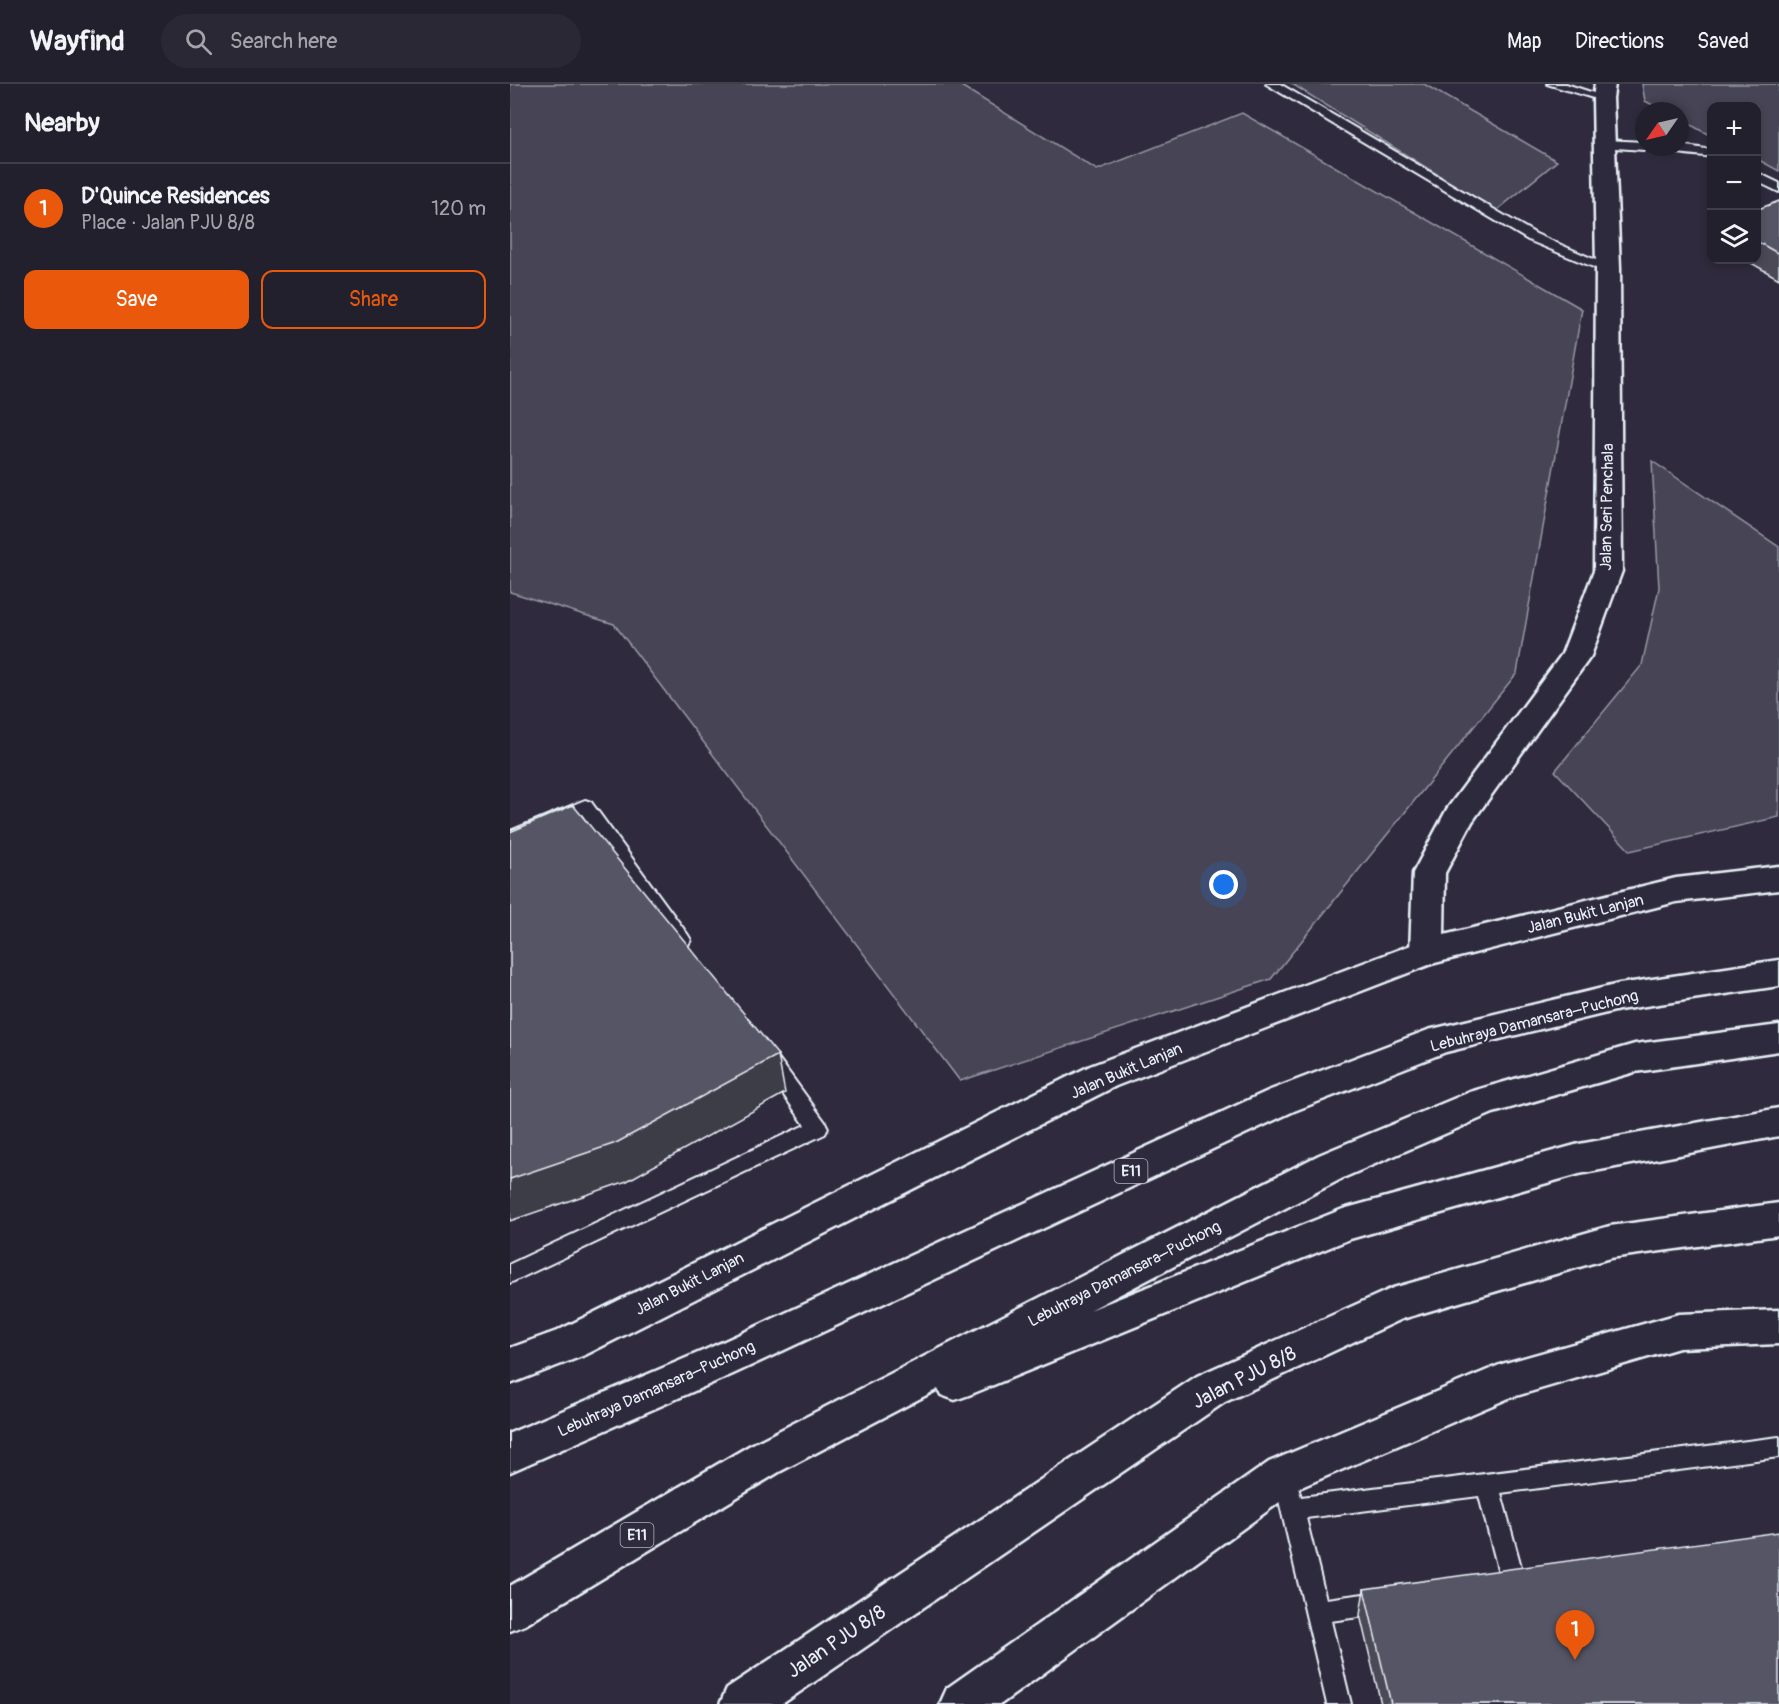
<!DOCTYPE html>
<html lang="en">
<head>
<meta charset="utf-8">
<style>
  body { margin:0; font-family:Pangolin,sans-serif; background:#2b2836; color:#f1f3f6 }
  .controls { position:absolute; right:18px; top:18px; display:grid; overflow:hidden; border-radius:12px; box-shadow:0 3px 9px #0003 }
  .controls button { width:54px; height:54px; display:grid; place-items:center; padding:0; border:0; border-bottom:2px solid #403e4a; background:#23202e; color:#f1f3f6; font:30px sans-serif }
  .compass { position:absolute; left:1125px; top:18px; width:54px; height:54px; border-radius:50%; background:#23202e; box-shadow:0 3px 9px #0003; rotate:236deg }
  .you { position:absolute; left:714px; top:801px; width:21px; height:21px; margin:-15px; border:4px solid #fff; border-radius:50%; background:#1a73e8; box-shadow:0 0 0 9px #1a73e833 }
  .badge { display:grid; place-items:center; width:39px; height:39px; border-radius:50%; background:#ea580c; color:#fff; font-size:20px; font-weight:700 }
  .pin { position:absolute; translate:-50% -50px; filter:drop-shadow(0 2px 3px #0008) }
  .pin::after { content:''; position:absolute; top:32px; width:21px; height:18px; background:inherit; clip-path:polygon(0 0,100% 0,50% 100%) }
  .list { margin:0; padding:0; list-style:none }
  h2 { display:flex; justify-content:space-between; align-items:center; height:78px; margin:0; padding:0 24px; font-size:26px }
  h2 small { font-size:20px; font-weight:400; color:#a3a3aa }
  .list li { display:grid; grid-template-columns:39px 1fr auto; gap:18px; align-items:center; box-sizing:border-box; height:90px; padding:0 24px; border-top:2px solid #403e4a }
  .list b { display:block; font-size:22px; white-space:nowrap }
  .list p { margin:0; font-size:20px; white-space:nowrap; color:#a3a3aa }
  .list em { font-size:20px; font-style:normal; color:#a3a3aa }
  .actions { display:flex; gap:12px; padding:18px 24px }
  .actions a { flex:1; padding:14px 0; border:2px solid #ea580c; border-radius:12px; text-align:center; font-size:21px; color:#ea580c }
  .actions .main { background:#ea580c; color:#fff }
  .icon { flex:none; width:33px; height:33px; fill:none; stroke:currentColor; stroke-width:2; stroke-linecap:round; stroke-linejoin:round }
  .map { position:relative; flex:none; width:1269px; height:1620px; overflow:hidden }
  header { display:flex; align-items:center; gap:36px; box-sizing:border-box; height:84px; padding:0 30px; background:#23202e; border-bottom:2px solid #403e4a }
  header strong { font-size:28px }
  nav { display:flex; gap:33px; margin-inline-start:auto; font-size:21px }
  .search { width:420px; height:54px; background:#2b2836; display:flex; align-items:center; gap:15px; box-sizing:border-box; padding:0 21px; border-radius:33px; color:#a3a3aa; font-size:22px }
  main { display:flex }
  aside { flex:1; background:#23202e }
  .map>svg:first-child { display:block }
</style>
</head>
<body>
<header>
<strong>Wayfind</strong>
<div class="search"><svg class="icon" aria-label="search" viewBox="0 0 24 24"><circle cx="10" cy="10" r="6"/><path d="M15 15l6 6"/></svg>Search here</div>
<nav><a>Map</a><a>Directions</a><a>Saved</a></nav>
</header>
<main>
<aside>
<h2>Nearby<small></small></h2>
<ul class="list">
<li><span class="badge">1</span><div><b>D'Quince Residences</b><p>Place · Jalan PJU 8/8</p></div><em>120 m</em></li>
</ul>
<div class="actions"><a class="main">Save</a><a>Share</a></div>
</aside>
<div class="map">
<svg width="1269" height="1620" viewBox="0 0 1269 1620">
  <rect width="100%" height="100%" fill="#2f2a3d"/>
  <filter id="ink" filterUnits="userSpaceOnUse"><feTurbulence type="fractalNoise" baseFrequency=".0167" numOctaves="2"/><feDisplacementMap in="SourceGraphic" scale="12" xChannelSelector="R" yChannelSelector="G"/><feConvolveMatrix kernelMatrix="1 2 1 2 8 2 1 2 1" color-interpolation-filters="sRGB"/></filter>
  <g filter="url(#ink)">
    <path fill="#464455" stroke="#979aa6" stroke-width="1.5" d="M0,0h448l139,86 145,-57 340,196 -65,364 -246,306 -311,102 -346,-457 -104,-32z
      M782,0h132l133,77 -61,50z
      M1132,0h137v87l-22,-12 -1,-53h-44l-1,30 -31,-17v-8h-16l-19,-10z
      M1142,377l127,86v270l-149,34 -75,-80 87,-106 17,-77z"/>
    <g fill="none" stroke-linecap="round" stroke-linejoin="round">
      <g stroke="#e8f1f8" stroke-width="4">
        <path id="lane" d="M756,0h14l256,150 78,34 -6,4 -5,-1 -75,-31z
          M1037,0h19l43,14 -6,3z
          M1095,56l39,2v5h5l-5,3 -43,-3v-6z
          M1170,61l32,5v7c-13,-2 -54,-5 -61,-10h29z
          M1246,88l23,11v9l-23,-11z
          M75,716l6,2 97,133 3,5 -3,5 -6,2 -6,-2 -94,-131 -72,30v-13z
          M259,969l7,2 49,67 3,6 -3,6 -315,149v-19l295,-139 -46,-65 3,-5z
          M1269,1353v20l-278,36 25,92 -4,8c-9,4 -15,5 -24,1l-4,-8 6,-9 -21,-81 -173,22 20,81 60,-8 8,3 4,8 -4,8 -8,3 -55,8 20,83h-24l-54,-229 3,-7 8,-3 8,3 9,29z"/>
      </g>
      <g stroke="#e8f1f8" stroke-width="5">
        <path id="street" d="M917,855l12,4 5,9 -5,9 -323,125 -531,269 -75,29v-36l47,-17 533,-265z"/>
      </g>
      <g stroke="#e8f1f8" stroke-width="5">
        <path id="secondary" d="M1085,0h20l-2,14 7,170 2,303 -31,85 -119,166 -27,51 -1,62 232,-57 103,-12v24l-103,12 -249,63 -12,-4 -5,-9 3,-79 34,-64 115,-155 32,-83 2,-303 -3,-170z
          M1269,1119v32l-169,23 -208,61 -177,83 -443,302h-62l7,-16 470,-312 196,-88 217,-62z
          M1269,1226v34l-100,4 -170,50 -210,90 -298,216h-61l7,-16 322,-226 233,-98 177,-50z"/>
      </g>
      <g stroke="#e8f1f8" stroke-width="5">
        <path id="highway" d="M1269,876v26l-160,24 -173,42 -152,59 -561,263 -223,98v-39l195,-83 563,-259 160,-61 191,-46z
          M1269,941v26l-144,21 -142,41 -148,64 -255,133 253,-101 236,-65 200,-36v28l-200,38 -229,65 -381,156 -14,5 -14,-5 -3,-6 -159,83 -254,153 -15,6v-45l239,-140 570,-291 151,-63 165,-48z"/>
      </g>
      <use href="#lane" fill="#2f2a3d" fill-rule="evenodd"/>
      <use href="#street" fill="#2f2a3d" fill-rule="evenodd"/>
      <use href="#secondary" fill="#2f2a3d" fill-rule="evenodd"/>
      <use href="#highway" fill="#2f2a3d" fill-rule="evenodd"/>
    </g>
    <path fill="#4b4957" stroke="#e8f1f8" stroke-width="1.5" d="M1269,117v78l-33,-19h10v-50z
      M854,1505l415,115h-398l-21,-89z"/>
    <path fill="#3d3c47" stroke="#e8f1f8" stroke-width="1.5" d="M268,971l7,38 -158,88 -117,40v-42z"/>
    <path fill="#575565" stroke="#e8f1f8" stroke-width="1.5" d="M1269,117v53l-23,-13v-31z
      M63,721l205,250 -162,88 -106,36v-347z
      M1269,1448v172h-388l-27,-115z"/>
  </g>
  <g text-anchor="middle" stroke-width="5" stroke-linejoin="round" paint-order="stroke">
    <g fill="#2f2a3d" stroke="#b0b5c0" stroke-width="1.5">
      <rect x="604.5" y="1075" width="33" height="24" rx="4.5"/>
      <rect x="110.5" y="1439" width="33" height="24" rx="4.5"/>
    </g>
    <g font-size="15" font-weight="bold" fill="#e8f1f8">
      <text x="621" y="1092">E11</text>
      <text x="127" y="1456">E11</text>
    </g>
    <g font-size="16" fill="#e8f1f8" stroke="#2f2a3d">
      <text transform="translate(1096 423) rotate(-89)" y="6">Jalan Seri Penchala</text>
      <text transform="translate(1075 829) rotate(-14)" y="6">Jalan Bukit Lanjan</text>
      <text transform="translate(1024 936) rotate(-14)" y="6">Lebuhraya Damansara–Puchong</text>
      <text transform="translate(616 986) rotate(-23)" y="6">Jalan Bukit Lanjan</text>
      <text transform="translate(614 1189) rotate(-27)" y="6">Lebuhraya Damansara–Puchong</text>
      <text transform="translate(179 1199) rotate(-27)" y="6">Jalan Bukit Lanjan</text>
      <text transform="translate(146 1304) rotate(-24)" y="6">Lebuhraya Damansara–Puchong</text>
    </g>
    <g font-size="20" fill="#e8f1f8" stroke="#2f2a3d">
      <text transform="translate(734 1293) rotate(-27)" y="7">Jalan PJU 8/8</text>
      <text transform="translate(326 1557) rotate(-34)" y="7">Jalan PJU 8/8</text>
    </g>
  </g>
</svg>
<div class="controls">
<button>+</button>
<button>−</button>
<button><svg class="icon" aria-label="layers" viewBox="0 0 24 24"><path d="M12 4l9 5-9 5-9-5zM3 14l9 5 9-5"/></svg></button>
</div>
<svg class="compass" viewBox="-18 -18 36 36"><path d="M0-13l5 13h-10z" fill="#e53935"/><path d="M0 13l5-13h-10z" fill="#a3a3aa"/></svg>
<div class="you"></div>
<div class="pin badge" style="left:1065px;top:1576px">1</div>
</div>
</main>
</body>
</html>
